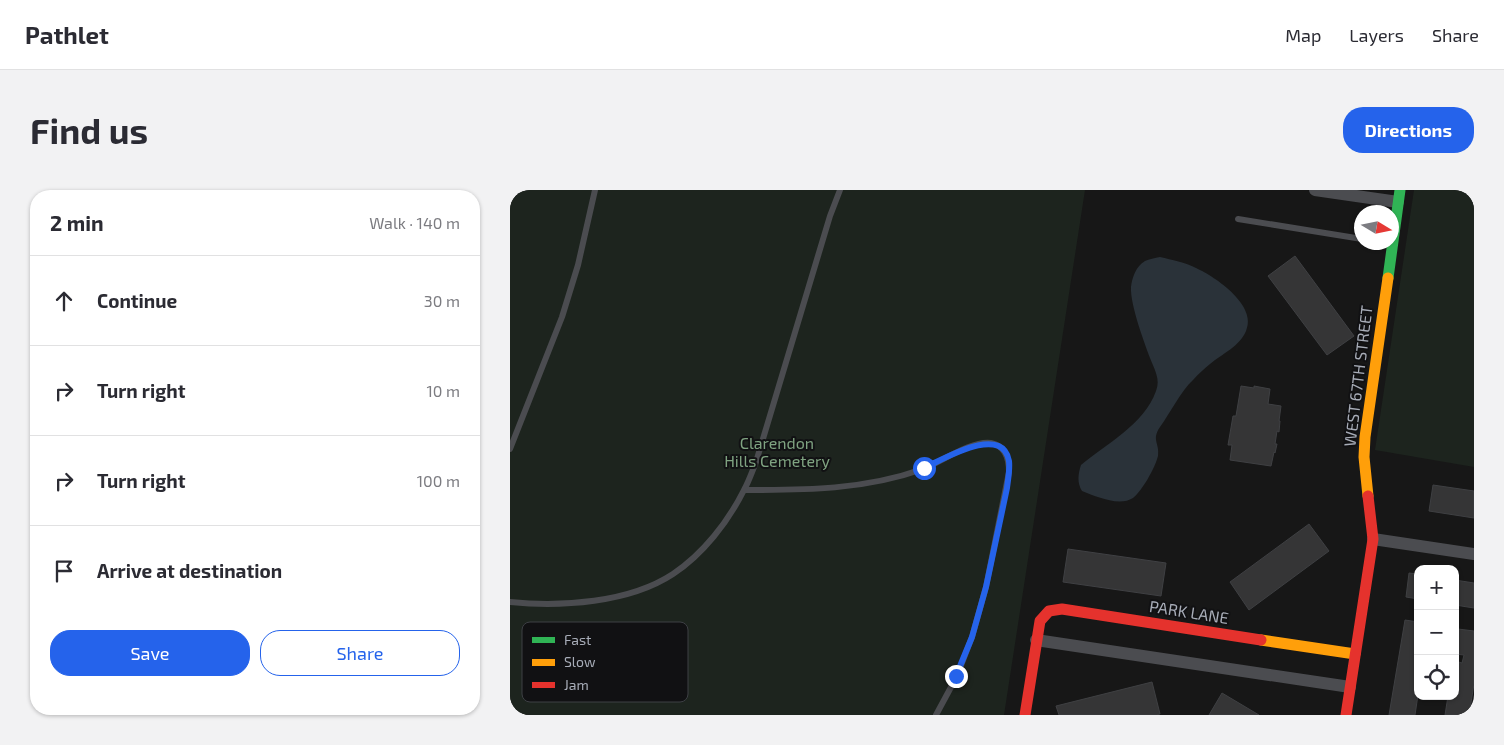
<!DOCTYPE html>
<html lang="en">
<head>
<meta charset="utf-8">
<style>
  body { margin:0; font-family:"Exo 2",sans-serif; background:#f2f2f3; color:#2b2b33 }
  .controls { position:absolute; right:15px; bottom:15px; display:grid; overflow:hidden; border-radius:10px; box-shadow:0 1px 4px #0004 }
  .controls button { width:45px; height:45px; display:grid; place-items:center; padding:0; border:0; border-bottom:1px solid #e1e1e2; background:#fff; color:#2b2b33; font:25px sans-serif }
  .compass { position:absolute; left:844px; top:15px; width:45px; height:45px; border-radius:50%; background:#fff; box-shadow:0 1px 4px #0004; rotate:100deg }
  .stop { position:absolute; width:15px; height:15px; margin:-11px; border:4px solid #2563eb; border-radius:50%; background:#fff }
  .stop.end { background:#2563eb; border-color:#fff; box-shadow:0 1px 5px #0008 }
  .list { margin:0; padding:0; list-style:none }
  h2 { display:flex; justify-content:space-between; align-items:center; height:65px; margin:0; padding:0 20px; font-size:21px }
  h2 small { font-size:16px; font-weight:400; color:#7c7c81 }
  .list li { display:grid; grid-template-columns:32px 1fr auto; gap:15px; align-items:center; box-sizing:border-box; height:90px; padding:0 20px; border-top:1px solid #e1e1e2 }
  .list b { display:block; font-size:19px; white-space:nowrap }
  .list em { font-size:16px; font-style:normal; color:#7c7c81 }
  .actions { display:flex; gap:10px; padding:15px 20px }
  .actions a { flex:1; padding:11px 0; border:1px solid #2563eb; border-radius:20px; text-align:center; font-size:18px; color:#2563eb }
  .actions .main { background:#2563eb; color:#fff }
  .icon { flex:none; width:28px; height:28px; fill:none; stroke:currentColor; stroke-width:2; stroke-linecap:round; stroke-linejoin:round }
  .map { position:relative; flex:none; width:964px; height:525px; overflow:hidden; border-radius:20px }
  header { display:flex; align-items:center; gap:30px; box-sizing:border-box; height:70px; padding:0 25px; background:#fff; border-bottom:1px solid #e1e1e2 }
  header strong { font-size:24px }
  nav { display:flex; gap:28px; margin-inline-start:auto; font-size:18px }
  .intro { display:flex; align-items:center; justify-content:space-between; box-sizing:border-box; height:120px; padding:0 30px }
  h1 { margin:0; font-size:35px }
  .button { padding:12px 22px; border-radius:20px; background:#2563eb; color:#fff; font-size:18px; font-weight:700 }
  main { display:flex; gap:30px; padding:0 30px }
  aside { flex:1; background:#fff; border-radius:20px; box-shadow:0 1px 4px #0004 }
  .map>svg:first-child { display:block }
</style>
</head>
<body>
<header>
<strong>Pathlet</strong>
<nav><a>Map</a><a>Layers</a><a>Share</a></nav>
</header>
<div class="intro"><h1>Find us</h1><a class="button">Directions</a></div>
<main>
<aside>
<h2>2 min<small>Walk · 140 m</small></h2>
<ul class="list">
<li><svg class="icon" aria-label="ahead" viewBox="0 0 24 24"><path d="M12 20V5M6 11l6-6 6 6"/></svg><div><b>Continue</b></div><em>30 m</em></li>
<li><svg class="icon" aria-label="right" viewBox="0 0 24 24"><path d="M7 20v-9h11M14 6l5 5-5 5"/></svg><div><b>Turn right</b></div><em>10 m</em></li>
<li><svg class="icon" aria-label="right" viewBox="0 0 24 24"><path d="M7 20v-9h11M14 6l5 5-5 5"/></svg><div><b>Turn right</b></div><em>100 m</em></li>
<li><svg class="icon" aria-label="arrive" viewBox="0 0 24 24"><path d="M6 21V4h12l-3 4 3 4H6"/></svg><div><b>Arrive at destination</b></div></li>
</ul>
<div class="actions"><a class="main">Save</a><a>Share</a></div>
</aside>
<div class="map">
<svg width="964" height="525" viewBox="0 0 964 525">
  <rect width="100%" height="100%" fill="#171717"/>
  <path fill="#1d241e" d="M0,0h575l-81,525h-494z
    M904,0h60v277l-99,-17z"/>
  <path fill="#2a3239" d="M650,67c12,3 25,5 36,11 20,9 62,38 50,63 -6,15 -24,23 -36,33 -6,5 -12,10 -17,16 -12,11 -23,33 -33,47 -9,13 0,16 -2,29 -3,12 -16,35 -25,42 -14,9 -38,-2 -51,-7 -5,-8 -4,-17 -1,-26 26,-22 63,-40 75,-74 5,-12 -2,-22 -6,-33 -6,-16 -20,-54 -19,-71 1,-9 5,-21 14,-26 4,-2 10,-3 15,-4z"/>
  <path fill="#353536" stroke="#3f4043" d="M785,66l59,80 -27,19 -59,-79z
    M731,196l13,2v-2l16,3 -2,15 13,2 -2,15h1l-1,11 -2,-1 -2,13h2l-2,9 -1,-1 -3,14 -41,-6 2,-15h-4l5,-29h3z
    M923,295l41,6v27l-45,-7z
    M799,334l20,27 -80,59 -19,-28z
    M558,359l98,14 -5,33 -98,-14z
    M899,383l9,1v25l-12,-2z
    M945,390l19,3v25l-19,-3z
    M895,430l13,2v26h-2l-1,7 3,1v39l-3,20h-26z
    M948,439l16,2v53l-5,31h-24l3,-19h7v-35l7,2 2,-8 -9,-1z
    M642,492l8,32 -4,1h-97l-3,-9z
    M712,503l37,22h-50z"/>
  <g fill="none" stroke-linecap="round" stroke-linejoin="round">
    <path stroke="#4b4c50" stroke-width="6" d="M728,29l124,20
      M0,259l52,-132 16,-52 17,-75
      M235,300c61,0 119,0 178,-21 18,-7 49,-29 68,-26 15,3 18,16 18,29l-23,115 -14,50 -15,39 -21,39
      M0,412c51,5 119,1 163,-28 30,-20 55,-52 71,-84 5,-9 8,-18 12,-28l74,-246 10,-26"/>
    <path stroke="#4b4c50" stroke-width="12" d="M805,0l83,12
      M863,349l101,15
      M526,450l314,47"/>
    <path stroke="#30b455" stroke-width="11" d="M878,88l12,-88"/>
    <path stroke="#ff9f0a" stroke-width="11" d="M858,306l-4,-39 1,-20 23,-159
      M751,450l94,14"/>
    <path stroke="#e5322d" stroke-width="11" d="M515,525l15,-94 9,-10 13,-2 199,31
      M836,525l27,-176 -5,-43"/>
  </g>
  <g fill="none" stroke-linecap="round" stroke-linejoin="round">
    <path stroke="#2563eb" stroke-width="6" d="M414,278c18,-8 78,-45 85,-7 1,9 -1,18 -2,27l-21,99 -14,50 -16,39"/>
  </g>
  <g text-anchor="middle" stroke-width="4" stroke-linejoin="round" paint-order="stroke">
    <g font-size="16" fill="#a8adb8" stroke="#111113">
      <text transform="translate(848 186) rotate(-83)" y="6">WEST 67TH STREET</text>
      <text transform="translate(679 422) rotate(9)" y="6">PARK LANE</text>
    </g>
    <g font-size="16" fill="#7fa381" stroke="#111113">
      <text x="267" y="259">Clarendon<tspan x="267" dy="18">Hills Cemetery</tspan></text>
    </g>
  </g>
  <rect x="12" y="432" width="166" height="80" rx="8" fill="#111113" stroke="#3e4045" stroke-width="1"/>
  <rect x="22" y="447" width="23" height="6" fill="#30b455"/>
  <rect x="22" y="469" width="23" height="7" fill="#ff9f0a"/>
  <rect x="22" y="492" width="23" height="6" fill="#e5322d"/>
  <g font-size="14" fill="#a8adb8">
    <text x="54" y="455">Fast</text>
    <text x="54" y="477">Slow</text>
    <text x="54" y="500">Jam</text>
  </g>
</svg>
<div class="controls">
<button>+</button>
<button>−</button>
<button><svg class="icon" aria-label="locate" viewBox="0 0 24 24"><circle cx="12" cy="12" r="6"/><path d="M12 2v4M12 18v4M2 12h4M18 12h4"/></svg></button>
</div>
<svg class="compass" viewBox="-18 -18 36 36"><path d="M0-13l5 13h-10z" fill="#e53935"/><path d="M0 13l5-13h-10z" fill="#7c7c81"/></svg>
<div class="stop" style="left:414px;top:278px"></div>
<div class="stop end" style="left:446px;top:486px"></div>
</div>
</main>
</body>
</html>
